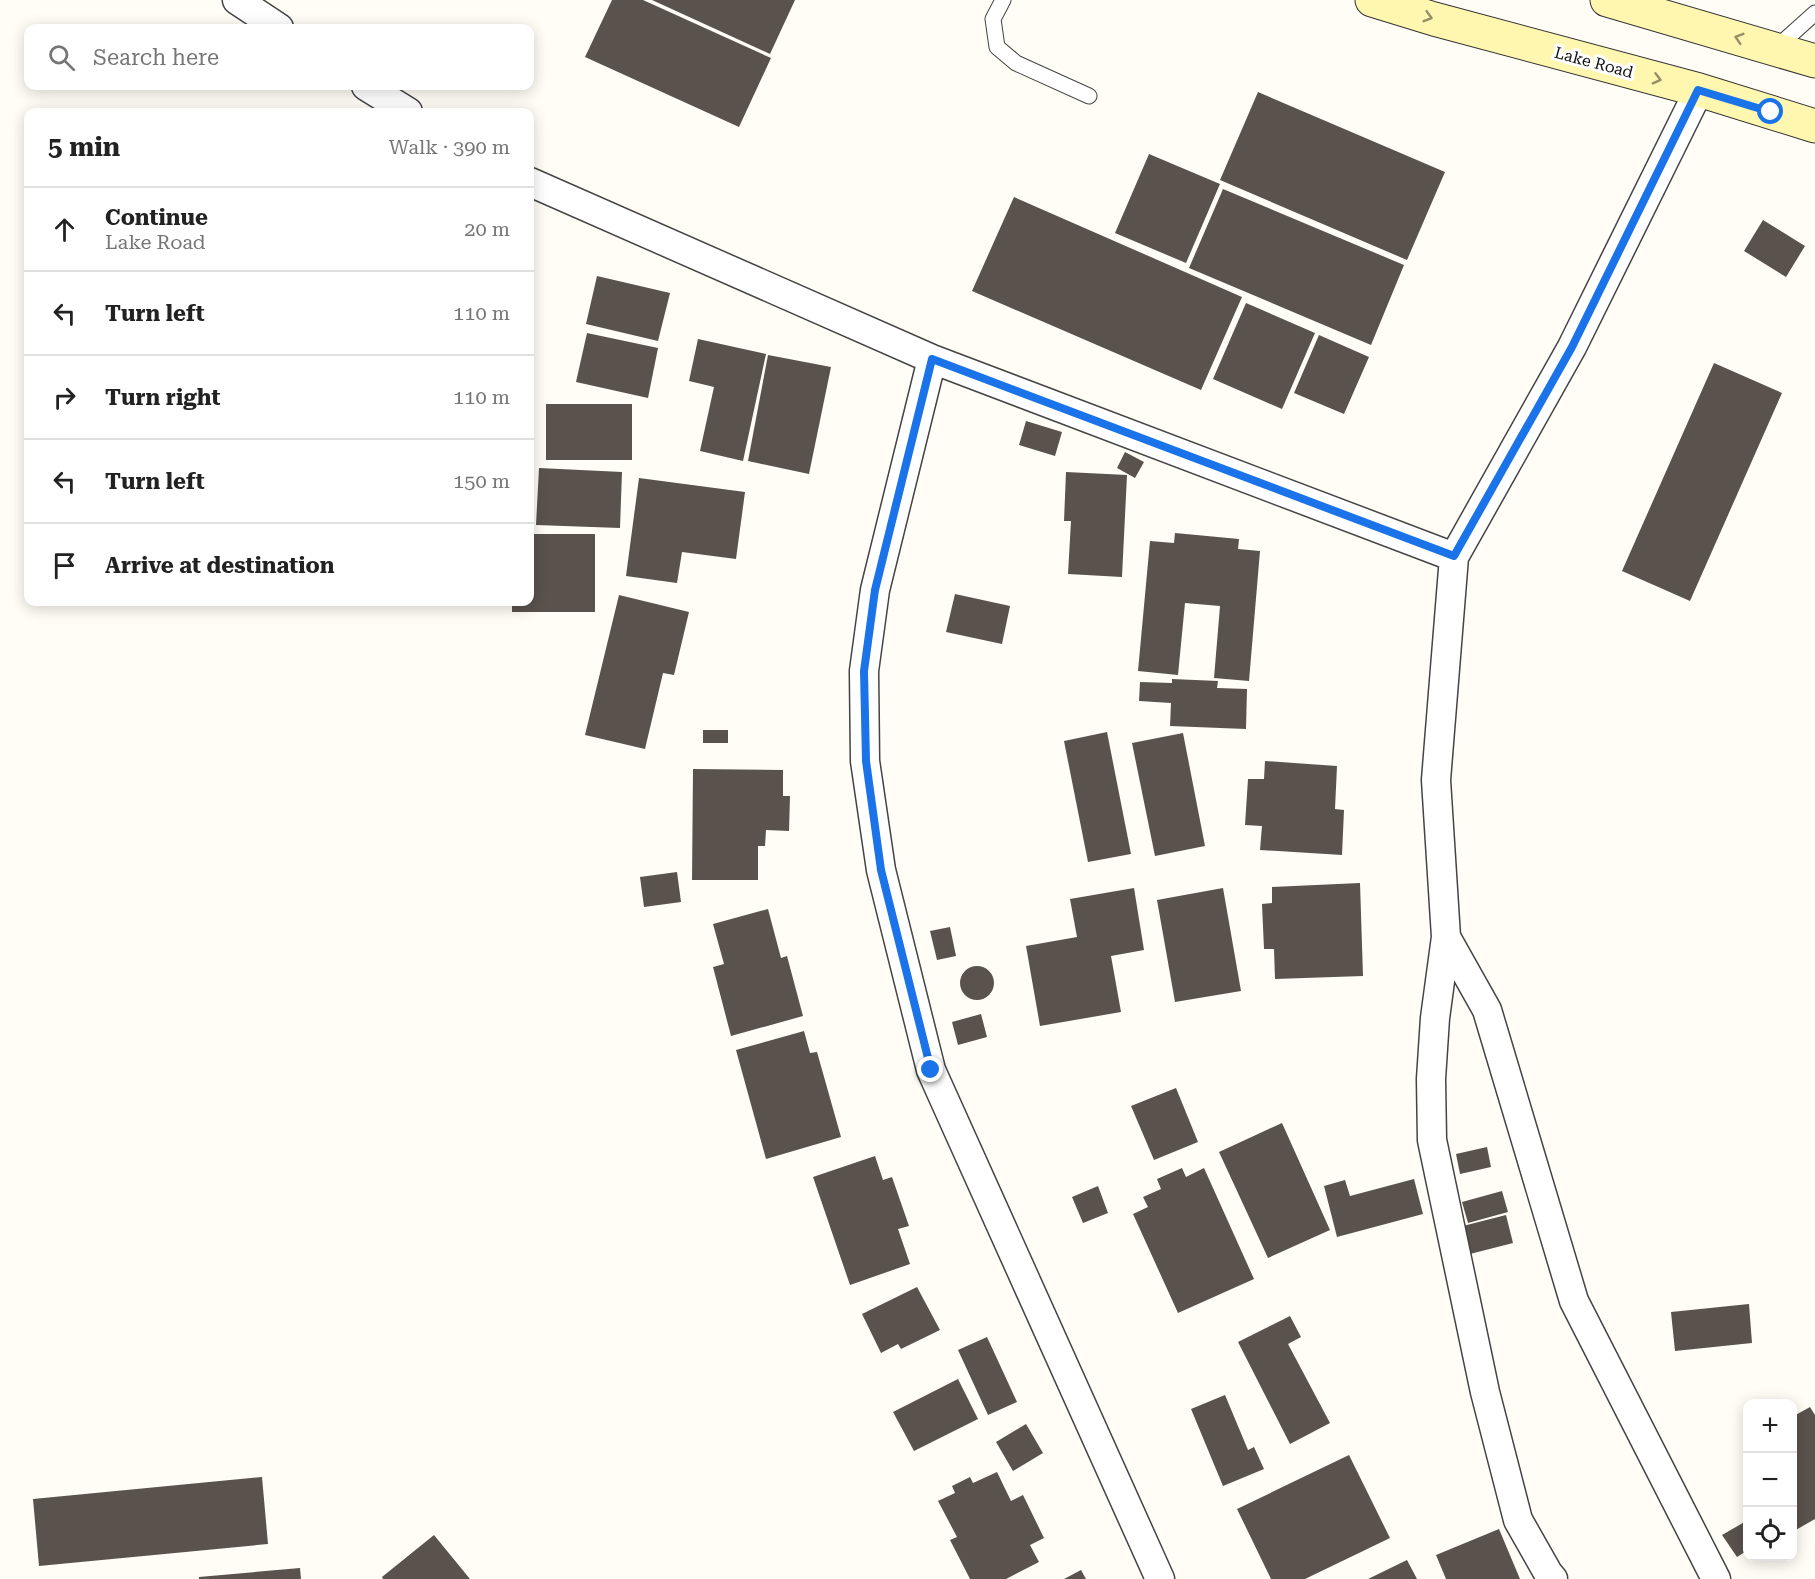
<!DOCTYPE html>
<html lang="en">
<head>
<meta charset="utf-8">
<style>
  body { margin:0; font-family:"Roboto Serif",serif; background:#f2f2f2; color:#222 }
  .controls { position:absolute; right:18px; bottom:18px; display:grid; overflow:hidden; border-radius:12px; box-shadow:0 3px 15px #0003 }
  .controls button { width:54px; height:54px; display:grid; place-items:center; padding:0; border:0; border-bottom:2px solid #e0e0e0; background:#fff; color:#222; font:30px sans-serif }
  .stop { position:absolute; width:18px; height:18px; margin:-14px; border:4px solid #1a73e8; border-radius:50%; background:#fff }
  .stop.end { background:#1a73e8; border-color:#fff; box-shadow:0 2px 6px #0008 }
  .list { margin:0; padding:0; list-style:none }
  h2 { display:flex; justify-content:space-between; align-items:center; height:78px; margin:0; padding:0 24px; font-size:26px }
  h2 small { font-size:20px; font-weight:400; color:#767676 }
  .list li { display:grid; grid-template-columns:39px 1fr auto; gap:18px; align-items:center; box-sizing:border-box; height:84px; padding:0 24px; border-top:2px solid #e0e0e0 }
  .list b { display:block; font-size:22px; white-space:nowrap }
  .list p { margin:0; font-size:20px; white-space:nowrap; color:#767676 }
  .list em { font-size:20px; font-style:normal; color:#767676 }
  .icon { flex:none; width:33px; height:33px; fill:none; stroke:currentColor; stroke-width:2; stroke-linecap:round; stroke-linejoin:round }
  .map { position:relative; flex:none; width:1815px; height:1579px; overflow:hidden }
  .search { position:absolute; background:#fff; box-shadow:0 3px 15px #0003; left:24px; top:24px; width:510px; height:66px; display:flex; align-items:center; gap:15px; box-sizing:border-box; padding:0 21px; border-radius:12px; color:#767676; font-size:22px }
  .panel { position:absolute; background:#fff; box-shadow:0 3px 15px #0003; left:24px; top:108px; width:510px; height:498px; border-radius:12px }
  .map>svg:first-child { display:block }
</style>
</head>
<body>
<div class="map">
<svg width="1815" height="1579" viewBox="0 0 1815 1579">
  <rect width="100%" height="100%" fill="#fffdf5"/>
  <path fill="#5a524d" d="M612,0h31l128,58 -32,69 -154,-70z
    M652,0h143l-25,54z
    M1258,92l187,80 -38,88 -187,-80z
    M1149,154l71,30 -34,79 -71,-30z
    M1223,189l181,76 -33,80 -182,-77z
    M1014,197l228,100 -41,93 -229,-99z
    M1763,220l42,26 -19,31 -42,-26z
    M597,276l73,17 -12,48 -72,-17z
    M1246,303l69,30 -33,76 -69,-30z
    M587,333l71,15 -10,50 -72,-16z
    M1319,335l50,22 -25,57 -50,-21z
    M698,339l68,15 -23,107 -43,-10 14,-64 -25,-6z
    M768,355l63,12 -22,107 -61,-13z
    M1714,363l68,30 -92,208 -68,-30z
    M546,404h86v56h-86z
    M1026,421l36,11 -7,24 -36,-11z
    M1125,452l19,10 -9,16 -18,-10z
    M539,468l83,4 -2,56 -84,-3z
    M1066,472l61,3 -5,102 -54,-3 3,-53h-7z
    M639,478l106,14 -9,67 -54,-7 -5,31 -51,-7z
    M1175,533l64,6 -1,10 22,2 -11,130 -35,-3 6,-72 -35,-3 -7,72 -40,-4 12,-130 24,2z
    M530,534h65v78h-83v-10h18z
    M955,594l55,12 -8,38 -56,-12z
    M619,595l70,17 -15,63 -11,-2 -18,76 -60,-14z
    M1172,679l46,2 -1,7 30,1 -1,40 -76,-3 1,-23 -32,-2 1,-19 32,1z
    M703,730h25v13h-25z
    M1107,732l24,122 -43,8 -24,-121z
    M1183,733l22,113 -50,10 -23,-113z
    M1265,761l72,5 -2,43 9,1 -2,45 -82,-5 2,-24 -17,-1 3,-46h16z
    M693,769l90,1v26h7l-1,35 -23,-1 -1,16h-7v34h-66z
    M677,872l4,30 -37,5 -4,-30z
    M1360,883l3,93 -88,3 -1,-30h-10l-2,-45 10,-1v-16z
    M1134,888l10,62 -33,6 10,56 -81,14 -14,-80 51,-9 -7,-38z
    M1223,888l18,103 -66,11 -18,-102z
    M768,909l13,49 6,-2 16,60 -72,20 -18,-69 11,-3 -11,-40z
    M950,927l6,29 -19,4 -7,-29z
    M960 983a17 17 0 1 1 34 0a17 17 0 1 1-34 0Z
    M981,1014l6,23 -29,8 -6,-23z
    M804,1031l6,22 7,-1 24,85 -75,22 -30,-109z
    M1176,1088l22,54 -44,18 -23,-54z
    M1282,1123l48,107 -62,28 -49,-106z
    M1487,1147l4,20 -31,7 -4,-20z
    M875,1156l8,24 9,-3 17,49 -11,3 12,35 -60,21 -37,-108z
    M1182,1168l4,9 18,-9 50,111 -76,34 -45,-99 15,-7 -5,-10 18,-8 -4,-10z
    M1414,1179l9,35 -86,23 -13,-51 21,-6 5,16z
    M1098,1186l10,27 -25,10 -11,-26z
    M1502,1191l6,21 -40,11 -6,-21z
    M1506,1215l7,28 -43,11 -7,-28z
    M917,1287l23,43 -39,19 -3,-5 -17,9 -19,-39z
    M1749,1304l3,39 -77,8 -4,-39z
    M1290,1316l11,21 -13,7 42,79 -40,21 -52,-102z
    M987,1337l30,65 -29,13 -30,-65z
    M958,1379l20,40 -64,32 -21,-39z
    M1225,1395l23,55 6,-3 10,22 -41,17 -32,-77z
    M1810,1407l5,8v104l-21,12 -2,-2v-112z
    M1026,1424l17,29 -30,18 -17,-29z
    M1349,1455l41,83 -85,41h-34l-34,-70z
    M997,1472l14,29 12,-6 21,43 -14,7 9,17 -33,17h-36l-20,-39 7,-3 -19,-36 17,-8 -3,-7 18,-9 3,6z
    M262,1477l6,67 -229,22 -6,-67z
    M1748,1520v30l-11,7 -15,-22z
    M1499,1529l21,50h-74l-10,-24z
    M434,1535l36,44h-87l-1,-2z
    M1407,1560l10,19h-49z
    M300,1568l1,11h-102v-2z
    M1081,1570l5,9h-22z"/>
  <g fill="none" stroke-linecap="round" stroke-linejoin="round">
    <g stroke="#444" stroke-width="17">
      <path id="service" d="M1003,0l-10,19 4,28 19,16 73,33
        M1775,49l40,-36"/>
    </g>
    <g stroke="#444" stroke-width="31">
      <path id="minor" d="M237,0l42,28
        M366,86l42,26
        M530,182l402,177 522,198
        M932,359l-57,231 -11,81 1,90 16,109 50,200 229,509
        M1446,937l41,73 87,291 142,278
        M1553,1579l-5,-6 -30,-53 -33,-128 -53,-252 -1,-61 4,-61 11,-81 -10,-157 18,-223 118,-210 127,-257"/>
    </g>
    <g stroke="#333" stroke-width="35">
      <path id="secondary" d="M1372,0l62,19 265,71 116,36
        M1607,0l208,61"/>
    </g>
    <use href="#service" stroke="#fff" stroke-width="15"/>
    <use href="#minor" stroke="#fff" stroke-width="28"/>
    <use href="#secondary" stroke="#fff6b0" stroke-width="33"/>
  </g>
  <defs><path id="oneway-chevron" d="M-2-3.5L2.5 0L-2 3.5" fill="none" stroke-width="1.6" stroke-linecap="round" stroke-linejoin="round" transform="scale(1.5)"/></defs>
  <g stroke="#948f68">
    <use href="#oneway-chevron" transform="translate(1428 17) rotate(16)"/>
    <use href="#oneway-chevron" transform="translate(1739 38) rotate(-163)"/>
    <use href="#oneway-chevron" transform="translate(1657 79) rotate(15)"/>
  </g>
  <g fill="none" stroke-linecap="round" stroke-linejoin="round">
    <path stroke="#1a73e8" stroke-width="8" d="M931,1070l-50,-200 -15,-109 -2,-90 11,-81 57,-231 522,197 118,-209 126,-257 73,22"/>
  </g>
  <g text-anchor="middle" stroke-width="6" stroke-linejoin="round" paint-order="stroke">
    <g font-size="16" fill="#111" stroke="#fff">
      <text transform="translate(1594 62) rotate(15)" y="6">Lake Road</text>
    </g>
  </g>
</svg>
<div class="controls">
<button>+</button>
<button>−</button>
<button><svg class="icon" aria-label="locate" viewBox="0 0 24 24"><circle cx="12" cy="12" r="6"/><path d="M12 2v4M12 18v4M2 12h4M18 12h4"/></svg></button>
</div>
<div class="stop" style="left:1771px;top:112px"></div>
<div class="stop end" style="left:931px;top:1070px"></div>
<div class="search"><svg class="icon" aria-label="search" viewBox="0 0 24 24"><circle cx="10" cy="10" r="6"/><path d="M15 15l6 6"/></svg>Search here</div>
<section class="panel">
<h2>5 min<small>Walk · 390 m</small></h2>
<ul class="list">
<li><svg class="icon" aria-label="ahead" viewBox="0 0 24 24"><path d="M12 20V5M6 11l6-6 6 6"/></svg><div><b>Continue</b><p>Lake Road</p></div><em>20 m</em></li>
<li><svg class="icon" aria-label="left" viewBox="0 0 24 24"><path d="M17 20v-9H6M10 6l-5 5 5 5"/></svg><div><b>Turn left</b></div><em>110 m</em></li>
<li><svg class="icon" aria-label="right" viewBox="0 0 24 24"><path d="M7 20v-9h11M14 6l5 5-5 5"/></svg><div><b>Turn right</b></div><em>110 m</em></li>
<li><svg class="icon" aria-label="left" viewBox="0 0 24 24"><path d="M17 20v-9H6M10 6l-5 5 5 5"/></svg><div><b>Turn left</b></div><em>150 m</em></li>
<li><svg class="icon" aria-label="arrive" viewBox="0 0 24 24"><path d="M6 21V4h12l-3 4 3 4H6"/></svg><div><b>Arrive at destination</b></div></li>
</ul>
</section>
</div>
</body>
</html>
